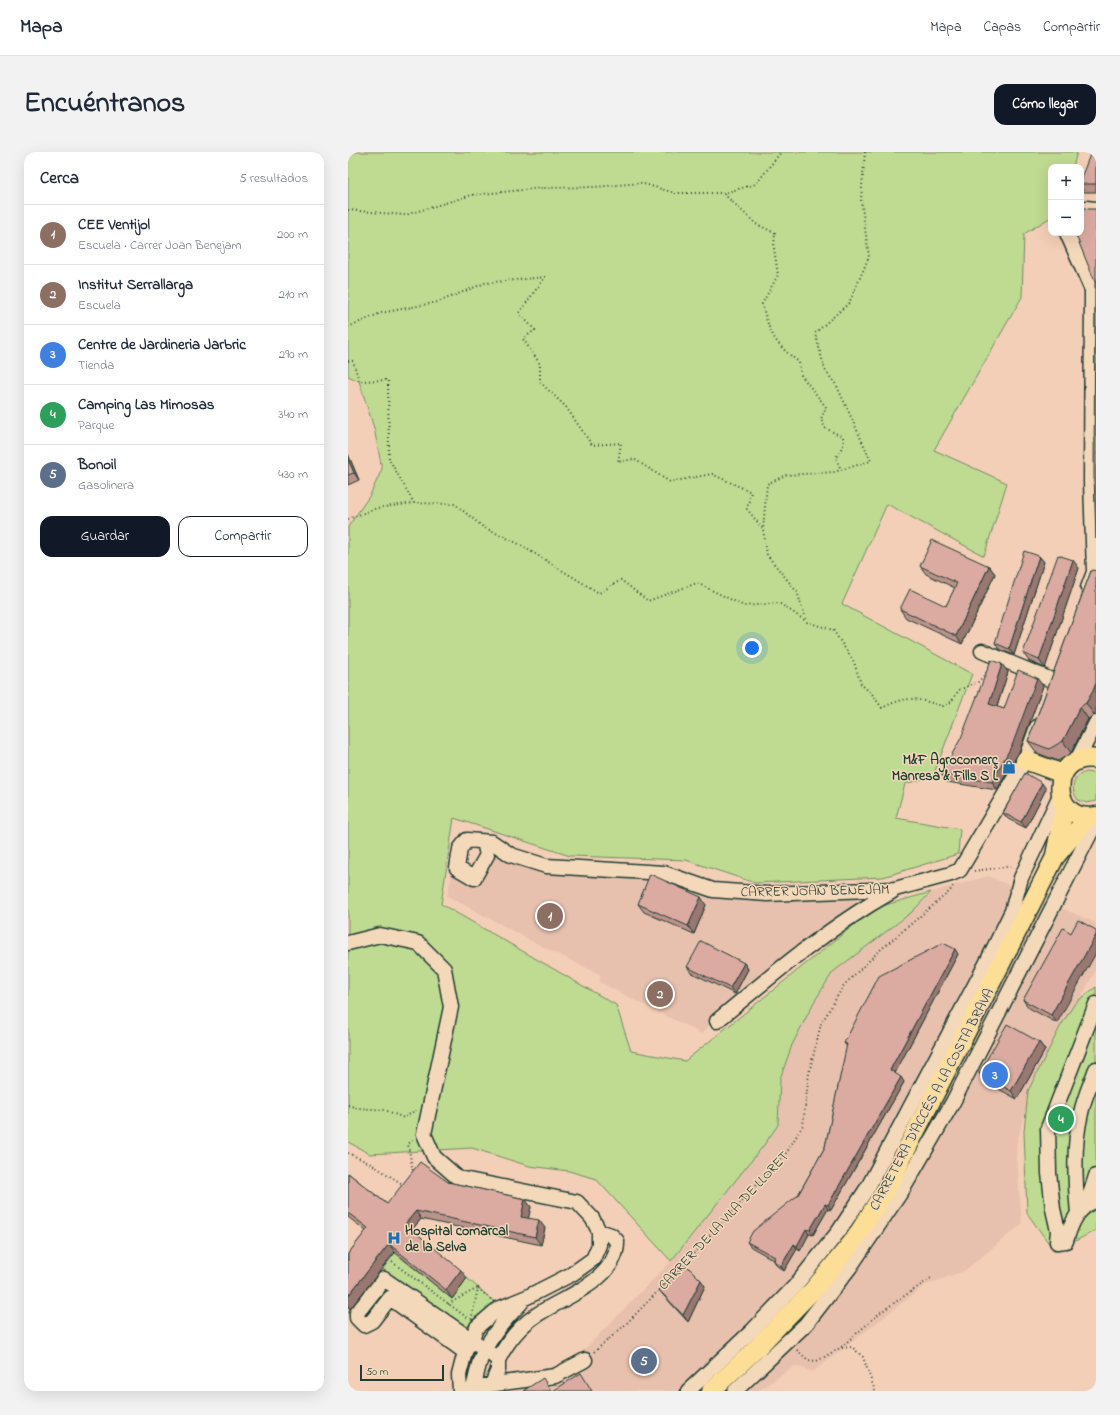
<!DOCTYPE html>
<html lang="es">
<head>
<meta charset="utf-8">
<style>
  body { margin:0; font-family:"Indie Flower",sans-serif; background:#f2f2f3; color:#1f2937 }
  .controls { position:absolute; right:12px; top:12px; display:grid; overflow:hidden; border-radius:8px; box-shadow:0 4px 16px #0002 }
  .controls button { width:36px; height:36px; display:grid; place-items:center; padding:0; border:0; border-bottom:1px solid #e0e1e3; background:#fff; color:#1f2937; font:20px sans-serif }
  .scale { position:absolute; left:12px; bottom:10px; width:84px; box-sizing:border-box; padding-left:4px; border:2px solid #1f3d34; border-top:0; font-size:11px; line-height:14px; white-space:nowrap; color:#1f3d34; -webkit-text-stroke:3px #f4d8ba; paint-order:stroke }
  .you { position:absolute; left:404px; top:496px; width:14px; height:14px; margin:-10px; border:3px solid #fff; border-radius:50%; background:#1a73e8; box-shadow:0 0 0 6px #1a73e833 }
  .badge { display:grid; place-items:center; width:26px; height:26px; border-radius:50%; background:#111827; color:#fff; font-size:13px; font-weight:700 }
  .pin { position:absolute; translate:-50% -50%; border:2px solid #fff; box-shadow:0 1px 4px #0006 }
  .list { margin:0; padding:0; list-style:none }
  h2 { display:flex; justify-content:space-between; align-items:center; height:52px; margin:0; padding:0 16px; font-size:17px }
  h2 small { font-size:13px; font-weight:400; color:#747a83 }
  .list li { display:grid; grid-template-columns:26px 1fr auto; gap:12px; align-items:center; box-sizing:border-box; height:60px; padding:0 16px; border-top:1px solid #e0e1e3 }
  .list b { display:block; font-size:15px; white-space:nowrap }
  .list p { margin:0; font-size:13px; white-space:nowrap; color:#747a83 }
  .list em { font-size:13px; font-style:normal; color:#747a83 }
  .actions { display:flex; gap:8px; padding:12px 16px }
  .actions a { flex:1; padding:9px 0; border:1px solid #111827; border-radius:12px; text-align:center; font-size:14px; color:#111827 }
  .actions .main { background:#111827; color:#fff }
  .map { position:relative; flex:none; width:748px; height:1239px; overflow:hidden; border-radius:12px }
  header { display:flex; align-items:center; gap:24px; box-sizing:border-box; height:56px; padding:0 20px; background:#fff; border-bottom:1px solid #e0e1e3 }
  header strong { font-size:19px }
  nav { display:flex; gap:22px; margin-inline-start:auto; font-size:14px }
  .intro { display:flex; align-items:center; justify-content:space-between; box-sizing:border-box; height:96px; padding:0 24px }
  h1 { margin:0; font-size:28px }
  .button { padding:10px 18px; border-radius:12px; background:#111827; color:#fff; font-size:14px; font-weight:700 }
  main { display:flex; gap:24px; padding:0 24px }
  aside { flex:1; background:#fff; border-radius:12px; box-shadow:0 4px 16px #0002 }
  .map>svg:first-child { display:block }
</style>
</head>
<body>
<header>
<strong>Mapa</strong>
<nav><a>Mapa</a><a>Capas</a><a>Compartir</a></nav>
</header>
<div class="intro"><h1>Encuéntranos</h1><a class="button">Cómo llegar</a></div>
<main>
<aside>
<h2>Cerca<small>5 resultados</small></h2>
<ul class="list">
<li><span class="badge" style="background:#8d6e63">1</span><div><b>CEE Ventijol</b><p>Escuela · Carrer Joan Benejam</p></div><em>200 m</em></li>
<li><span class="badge" style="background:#8d6e63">2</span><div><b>Institut Serrallarga</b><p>Escuela</p></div><em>210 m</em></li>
<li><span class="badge" style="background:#3f7fe0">3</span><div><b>Centre de Jardineria Jarbric</b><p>Tienda</p></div><em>290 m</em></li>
<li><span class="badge" style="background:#2e9e5b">4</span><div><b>Camping Las Mimosas</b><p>Parque</p></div><em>340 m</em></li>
<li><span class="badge" style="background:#5c6f8a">5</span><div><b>Bonoil</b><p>Gasolinera</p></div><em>430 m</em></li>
</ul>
<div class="actions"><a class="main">Guardar</a><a>Compartir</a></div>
</aside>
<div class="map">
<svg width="748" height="1239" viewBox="0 0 748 1239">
  <rect width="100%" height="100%" fill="#f4cfb7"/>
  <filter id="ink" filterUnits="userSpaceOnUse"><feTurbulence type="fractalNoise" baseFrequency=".025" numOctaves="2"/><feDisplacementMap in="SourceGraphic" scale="8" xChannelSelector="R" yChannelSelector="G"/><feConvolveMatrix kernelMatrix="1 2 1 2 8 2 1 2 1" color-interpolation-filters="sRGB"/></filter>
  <g filter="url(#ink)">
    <path fill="#e8c1ae" d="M145,695l53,23 117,6 54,23h149l-128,94 -36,41 -103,-52 2,-7 -54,-26 -100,-53 6,-27 25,12z
      M640,724l108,47v47l-64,117 -16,59 6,78 -58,47 -40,15 -111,86 -18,-6 -37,25h-276l40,-17 50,-12 99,-101 107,-136 2,-46 12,-34 22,-43 19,-30 79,-60 19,-20z"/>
    <path fill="#bfda91" stroke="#6f8c62" d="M0,0h729l-4,15h-22v50l-27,17 -2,63 -88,153 73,33 -23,73 -97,-52 -45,100 130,70 -39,102 -28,8 -9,34 64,11 -2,25 -75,23 -128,6 -69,-23 -116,-4 -116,-38 -13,86 175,101 15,46 54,10 190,-153 56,-16 -19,20 -79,60 -19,30 -22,43 -12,34 -2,46 -14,20 -93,116 -75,-82 -27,-8 -40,-5 -57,-18 -102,6 -22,-12v-615l22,-32 12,-26 -8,-41 -15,-47 -11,-5z
      M739,620l9,2v27l-9,2 -9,-3c-9,-12 -5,-25 9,-28z
      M748,835v243l-41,22 -28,-39 -3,-81 4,-41 32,-64 15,-24z
      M47,1101l57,46 15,-21 31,27 -30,26 -85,-62z"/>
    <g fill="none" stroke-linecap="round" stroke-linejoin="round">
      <g stroke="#1f3d34" stroke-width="17">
        <path id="minor" d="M738,56l10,1
          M719,81l25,57 -1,192 3,90 -6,16
          M634,499l72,30
          M728,610l20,-39
          M136,690l3,13 -13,23 -17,-10 3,-19 7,-9 25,2 19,13 35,11 118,7 49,17 54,4 128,-5 56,-15 9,-4 65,-110 12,-33
          M0,791l32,-8 38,8 26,26 7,38 -27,127 10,23 24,21 119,24 15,16 7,13v14l-6,14 -21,15 -45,23 -29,12 -21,18 -12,25 -6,23 1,16
          M748,852l-48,124 1,45 4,36 5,22 -1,11 9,-1c5,-18 12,-34 30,-41
          M369,869c56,-47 112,-94 176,-130
          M739,1052l9,-28
          M730,1062c-3,-34 -5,-68 3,-101 3,-15 10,-30 15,-44
          M117,1200l-75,-54 -18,23 -8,4 -7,-7v-5l27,-34 101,70 13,11v10l-6,14
          M150,1208c9,-18 21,-33 37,-44 27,-19 83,-35 82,-75l-6,-6 -12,-4
          M125,1235l82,-11 30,-16
          M124,1239c4,-11 5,-22 9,-33 8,-21 25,-40 40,-55
          M340,1239l64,-60 43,-45 44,-55 29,-44 118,-223 26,-53 9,-33 39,-83
          M387,1239l71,-67 44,-57 53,-78 50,-87 140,-274 3,-12"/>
      </g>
      <g stroke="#1f3d34" stroke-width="21">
        <path id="major" d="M748,607c-48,-8 -47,66 0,57
          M677,608l38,14
          M707,703l10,-50
          M363,1239l44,-41 58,-60 41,-50 35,-56 166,-327 24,-29 7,-11"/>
      </g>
      <path stroke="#1f3d34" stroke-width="2" stroke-dasharray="1 3" stroke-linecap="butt" d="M517,0l-4,47 8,58 -20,46 -34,30 10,37 12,16 34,75 -37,11 -48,3 -19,9 -4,45 4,26 30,37 10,30 26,8 21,32 7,22 11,10 10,14c28,-14 33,-9 61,-2l8,-4 8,-12 19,-8 9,-10
        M376,42l32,30 19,9 -1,15 4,27 -16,29c8,29 11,39 37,58l2,13 25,32 -5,12 4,9 18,9 1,7 -8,14 5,12
        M0,58l57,5 67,-20 70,-7 53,-1 46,-4 34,10h49l32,-9 25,-32
        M0,175l33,-14 57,-11 47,-19 60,-6 -26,36 16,17 -12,9 17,25v18l26,25 26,38 29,-2 -3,19 16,-3 36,23 42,-8 39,18 -4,17 15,19
        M0,209h5l6,20 29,-1 1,79 25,44
        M0,367l29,-11 37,-5 41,1 28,23 36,17 80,49 22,-13 27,21 49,-18 47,23 35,-3 27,18
        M626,719l39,-5
        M0,953l10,3 27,2 19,8 12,-8
        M65,988l-5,4 5,28
        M0,1001l23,11 33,21
        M44,1110l77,57
        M130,1136l18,16 -25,17z
        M100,1152l30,-16
        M494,1196l10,-1 11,10 12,34
        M449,1198l11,10 9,1 23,-13 41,-36 50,-34
        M246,1200l31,-27 46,-47 116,-126 16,-27 6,-52 12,-49 23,-39 35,-34 71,-60 3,-5"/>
      <use href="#minor" stroke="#f4d8ba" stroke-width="14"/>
      <use href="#major" stroke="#fdde96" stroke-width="18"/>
    </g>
    <path fill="#bc938b" stroke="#1f3d34" d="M748,0v40h-12l-3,-5v-9z
      M0,302l11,26 -11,5z
      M691,404l5,6 -30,93 -15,-6 -4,-6z
      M572,414h69l6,8 -33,70 -56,-26 -6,-9 46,-3 9,-18 -29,-14z
      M731,416l-34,100 -16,-7 -6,-8z
      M743,419l3,144 -6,4 -17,34 -13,8 -21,-8 -9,-12z
      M660,520l-11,35 7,2 39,-23 -24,66 -22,38 -50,-8 -6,-8z
      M698,637l-20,39 -18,-9 -5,-6z
      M290,752l68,1 -12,29 -50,-22z
      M723,781l-14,90 -28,-15 -6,-8z
      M610,802l-63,119 9,9 -73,128 -3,-1 -15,26 -4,-1 -9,17 -3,-2 -13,22 -7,-5 -3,-5v-1l-23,-13 -4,-5 51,-47 27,-48 22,-100 -3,-4z
      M396,811l4,6 -13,25 -43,-21 -5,-6z
      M691,890l6,8 -28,49 -33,-18 -5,-8z
      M0,1021l39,31 61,-22 77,17 6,8 -3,11 17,10 -4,17 -120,-26 -9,11 55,48 -15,21 -57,-47 -45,57 -2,-1v-54l18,-23 -18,-14z
      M357,1134l-17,36 -24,-26 -5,-6z"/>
    <path fill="#997871" stroke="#1f3d34" d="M0,302l11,26 -5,-7 -6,-14z
      M691,404l5,6 -30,93 -5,-6z
      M725,408l6,8 -34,100 -6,-8z
      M641,414l6,8 -33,70 -6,-8z
      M654,512l6,8 -13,40 -6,-8z
      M689,526l6,8 -24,66 -22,38 -5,-8z
      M748,531v29l-2,3 -8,-12z
      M732,555l8,12 -17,34 -8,-12z
      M694,631l4,6 -20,39 -5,-6z
      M353,745l5,8 -12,29 -6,-8z
      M748,783v18l-39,70 -6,-8z
      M607,797l3,5 -64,121 -4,-5z
      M396,811l4,6 -13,25 -5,-6z
      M691,890l6,8 -28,49 -6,-8z
      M553,925l3,5 -73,128 -3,-5z
      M177,1047l6,8 -4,18 -6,-8z
      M477,1052l3,5 -15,26 -3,-5z
      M68,1059l5,8 -11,13 -5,-8z
      M191,1068l6,8 -4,17 -6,-8z
      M458,1077l3,5 -9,17 -3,-5z
      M41,1092l6,8 -45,57 -2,-3v-10z
      M446,1092l3,5 -13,22 -3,-5z
      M113,1118l6,8 -15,21 -6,-9z
      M353,1128l4,6 -17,36 -5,-7z"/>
    <path fill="#dbaba2" stroke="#1f3d34" d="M743,0h5v32h-15v-6z
      M733,55l8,2h7v330l-2,-65 1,-192 -20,-49h6z
      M0,307l6,14 -6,2z
      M584,388l57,26 -33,70 -56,-27 10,-20 36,17 11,-23 -37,-17z
      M676,399l15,5 -30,93 -14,-6z
      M710,403l15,5 -34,100 -16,-7z
      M745,418l3,1v112l-3,8 -7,12 -6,4 -17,34 -14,8 -21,-8 63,-170z
      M643,508l11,4 -13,40 15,5 14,-39 19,8 -24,65 -21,39 -51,-8 20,-36z
      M677,621l17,10 -21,39 -18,-9z
      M302,722l51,23 -13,29 -50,-22z
      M730,768l18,10v5l-45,80 -28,-15 40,-72 8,5z
      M353,789l43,22 -14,25 -43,-21z
      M595,791l12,6 -65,121 11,7 -73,128 -3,-1 -15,26 -4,-1 -9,17 -3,-2 -13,22 -7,-5 1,-4 -28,-15 6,-11 45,-36 27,-48 22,-103 -3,-1 35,-67z
      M659,872l32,18 -28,49 -32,-18z
      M72,1010l28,20 77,17 -4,18 18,3 -4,17 -119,-26 -11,13 56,46 -15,20 -57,-46 -41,52v-42l20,-26 -20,-15v-40l39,31z
      M338,1113l15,15 -18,35 -24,-25z
      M233,1221l11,18h-39z
      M195,1226l8,13h-28z"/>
  </g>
  <defs>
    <g id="shop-bare" transform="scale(1.08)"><path d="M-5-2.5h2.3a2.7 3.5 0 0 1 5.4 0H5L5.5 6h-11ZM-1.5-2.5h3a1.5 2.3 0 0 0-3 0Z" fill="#1f6fb2" stroke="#f4d8ba" stroke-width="2.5" paint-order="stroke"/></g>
    <g id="hospital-bare" transform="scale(1.08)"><path d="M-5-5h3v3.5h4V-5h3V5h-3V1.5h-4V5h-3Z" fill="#1f6fb2" stroke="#f4d8ba" stroke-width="2.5" paint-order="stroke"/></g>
  </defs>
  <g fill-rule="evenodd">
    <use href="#shop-bare" x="661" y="615"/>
    <use href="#hospital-bare" x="46" y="1086"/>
  </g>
  <g text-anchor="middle" stroke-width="3" stroke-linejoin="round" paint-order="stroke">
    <g font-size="14" font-weight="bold" fill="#1f3d34" stroke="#f4d8ba" text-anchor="end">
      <text x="650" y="612">M&amp;F Agrocomerç<tspan x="650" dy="16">Manresa &amp; Fills S L</tspan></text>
      <text x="57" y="1083" text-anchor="start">Hospital comarcal<tspan x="57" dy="16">de la Selva</tspan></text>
    </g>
    <g font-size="14" fill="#1f3d34" stroke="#f4d8ba">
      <text transform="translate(467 738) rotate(-1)" y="5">CARRER JOAN BENEJAM</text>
      <text transform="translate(583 947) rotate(-62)" y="5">CARRETERA D'ACCÉS A LA COSTA BRAVA</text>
      <text transform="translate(375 1068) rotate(-47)" y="5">CARRER DE LA VILA DE LLORET</text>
    </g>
  </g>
</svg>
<div class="controls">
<button>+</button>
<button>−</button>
</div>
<div class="scale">50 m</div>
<div class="you"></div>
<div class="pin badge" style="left:202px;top:764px;background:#8d6e63">1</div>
<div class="pin badge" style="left:312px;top:842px;background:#8d6e63">2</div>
<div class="pin badge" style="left:647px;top:923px;background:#3f7fe0">3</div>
<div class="pin badge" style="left:713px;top:967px;background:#2e9e5b">4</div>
<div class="pin badge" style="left:296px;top:1209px;background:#5c6f8a">5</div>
</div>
</main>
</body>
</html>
